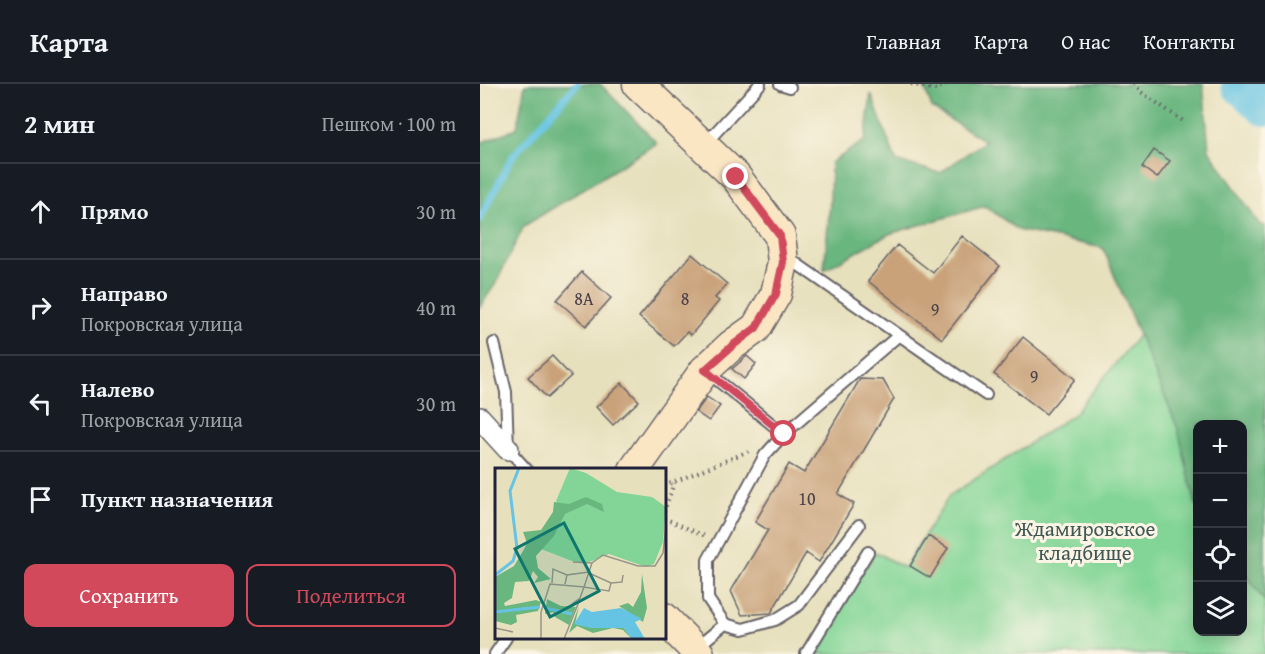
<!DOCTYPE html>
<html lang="ru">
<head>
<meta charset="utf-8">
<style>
  body { margin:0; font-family:"Gentium Book Plus",serif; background:#20242c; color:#f1f3f6 }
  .controls { position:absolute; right:18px; bottom:18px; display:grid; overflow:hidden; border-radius:12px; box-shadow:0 3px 15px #0003 }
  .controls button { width:54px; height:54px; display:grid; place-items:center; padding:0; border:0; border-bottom:2px solid #363941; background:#171b24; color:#f1f3f6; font:30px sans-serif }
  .stop { position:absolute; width:18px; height:18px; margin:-14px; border:4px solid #d1495b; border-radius:50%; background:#fff }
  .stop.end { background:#d1495b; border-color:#fff; box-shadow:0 2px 6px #0008 }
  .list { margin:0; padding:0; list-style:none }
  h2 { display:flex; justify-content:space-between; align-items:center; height:78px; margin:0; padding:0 24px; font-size:26px }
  h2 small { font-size:20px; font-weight:400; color:#9ea1a6 }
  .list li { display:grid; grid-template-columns:39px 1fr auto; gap:18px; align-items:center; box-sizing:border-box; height:96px; padding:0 24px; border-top:2px solid #363941 }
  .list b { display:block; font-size:22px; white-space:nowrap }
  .list p { margin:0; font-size:20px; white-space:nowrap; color:#9ea1a6 }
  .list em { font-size:20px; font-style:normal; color:#9ea1a6 }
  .actions { display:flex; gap:12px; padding:18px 24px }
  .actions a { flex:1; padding:14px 0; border:2px solid #d1495b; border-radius:12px; text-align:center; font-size:21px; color:#d1495b }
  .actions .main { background:#d1495b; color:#fff }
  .icon { flex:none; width:33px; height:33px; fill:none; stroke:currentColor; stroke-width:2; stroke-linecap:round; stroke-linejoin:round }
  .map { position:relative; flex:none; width:785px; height:570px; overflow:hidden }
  header { display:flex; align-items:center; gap:36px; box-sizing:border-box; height:84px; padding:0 30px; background:#171b24; border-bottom:2px solid #363941 }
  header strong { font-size:28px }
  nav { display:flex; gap:33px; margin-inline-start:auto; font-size:21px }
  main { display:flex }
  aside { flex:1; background:#171b24 }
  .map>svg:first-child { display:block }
</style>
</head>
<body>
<header>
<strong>Карта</strong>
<nav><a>Главная</a><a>Карта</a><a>О нас</a><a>Контакты</a></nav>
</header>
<main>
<aside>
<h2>2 мин<small>Пешком · 100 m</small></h2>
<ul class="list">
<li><svg class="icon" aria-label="ahead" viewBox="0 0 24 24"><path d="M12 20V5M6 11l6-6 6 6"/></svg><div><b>Прямо</b></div><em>30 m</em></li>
<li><svg class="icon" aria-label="right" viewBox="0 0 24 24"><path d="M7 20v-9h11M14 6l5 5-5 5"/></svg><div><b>Направо</b><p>Покровская улица</p></div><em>40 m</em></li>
<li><svg class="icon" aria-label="left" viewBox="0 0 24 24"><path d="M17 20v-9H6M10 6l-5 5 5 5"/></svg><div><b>Налево</b><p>Покровская улица</p></div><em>30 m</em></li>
<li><svg class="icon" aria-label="arrive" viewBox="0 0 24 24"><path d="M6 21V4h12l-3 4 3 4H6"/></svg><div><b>Пункт назначения</b></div></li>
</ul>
<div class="actions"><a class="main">Сохранить</a><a>Поделиться</a></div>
</aside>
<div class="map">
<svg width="785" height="570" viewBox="0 0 785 570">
  <rect width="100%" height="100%" fill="#fcf5e5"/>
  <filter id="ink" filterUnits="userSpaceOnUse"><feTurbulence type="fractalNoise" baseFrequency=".0167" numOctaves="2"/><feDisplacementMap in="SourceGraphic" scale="12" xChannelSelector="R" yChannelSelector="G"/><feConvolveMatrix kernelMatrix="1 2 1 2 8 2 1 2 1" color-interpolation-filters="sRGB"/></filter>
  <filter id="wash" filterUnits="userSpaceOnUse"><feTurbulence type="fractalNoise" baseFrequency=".008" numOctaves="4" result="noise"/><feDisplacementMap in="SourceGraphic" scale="24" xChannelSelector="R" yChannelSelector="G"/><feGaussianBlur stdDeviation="1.35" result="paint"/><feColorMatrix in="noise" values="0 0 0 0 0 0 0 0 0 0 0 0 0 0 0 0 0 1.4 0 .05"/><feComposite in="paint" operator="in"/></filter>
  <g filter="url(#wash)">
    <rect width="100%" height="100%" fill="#e7e0bd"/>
    <path fill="#82d596" stroke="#527c68" stroke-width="1.5" d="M663,246l55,94v208h44l1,-148 22,34v136h-458l69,-102 28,16 45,-72 124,-81z"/>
    <path fill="#69b67f" stroke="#466c5d" stroke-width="1.5" d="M45,0h75l57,59 -133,83 -28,57 -16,24v-164l37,-15z
      M443,0h280l6,66 50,74 6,2v376l-22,-32 -1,-146h-44l-1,82 -2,-4 -17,-73 -75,-181 -85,-18 -33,-24 -96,28 -65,36 6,-67 1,-40 34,-23 6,-46 25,67 44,12 45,-32 -53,-33z"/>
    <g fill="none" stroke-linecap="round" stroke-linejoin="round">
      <path stroke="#65c4e3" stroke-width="7" d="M0,135l32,-62 65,-73"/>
      <path stroke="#65c4e3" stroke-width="42" d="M762,0l23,21"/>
    </g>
    <g id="blocks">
      <path fill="#c9a27a" d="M674,66l16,11 -13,17 -15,-11z
        M482,152l38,30 -58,73 -74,-58 29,-36 36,28z
        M212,170l35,30 -12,14 4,3 -28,34 -4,-3 -13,14 -35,-29z
        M102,188l29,26 -25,28 -29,-26z
        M543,253l52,42 -29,35 -52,-40z
        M72,272l19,20 -24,22 -19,-21z
        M267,272l9,8 -12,15 -12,-10z
        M380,295l23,1 11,19 -56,95 16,10 -35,58 -13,-9 -35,60 -29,2 -11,-24 37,-61 -13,-8 34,-58 15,9z
        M142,299l17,18 -26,24 -17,-18z
        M227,313l13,9 -11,15 -13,-9z
        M448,452l20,12 -18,30 -20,-12z"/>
    </g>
  </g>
  <g filter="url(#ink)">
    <use href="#blocks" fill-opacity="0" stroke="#676468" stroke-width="1.5"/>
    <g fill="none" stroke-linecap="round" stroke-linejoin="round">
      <g stroke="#676468" stroke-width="14">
        <path id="lane" d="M300,0l10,3
          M224,61l56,-61
          M419,251l87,60
          M14,259l12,49 2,57 19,21
          M304,350l115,-99 -102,-71 -11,-2
          M245,540l18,5 32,-9 24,-15 60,-80
          M218,566l4,-7 23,-19 -17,-25v-39l57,-105 19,-21 -78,-63
          M15,570l11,-16
          M326,570l62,-102"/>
      </g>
      <g stroke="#676468" stroke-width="24">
        <path id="street" d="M0,334l28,31"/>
      </g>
      <g stroke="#676468" stroke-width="33">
        <path id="secondary" d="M154,386l71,-100 26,-24 25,-18 20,-34 7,-32 -3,-26 -44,-59 -98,-93
          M184,534l35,36"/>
      </g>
      <path stroke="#676468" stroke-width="4" stroke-dasharray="1.5 4.5" stroke-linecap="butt" d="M431,0l25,6 10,-6
        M653,0l8,8 45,31
        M184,402l85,-35
        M184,428l10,-29
        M184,434l41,18"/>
      <use href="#lane" stroke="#fff" stroke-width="10"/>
      <use href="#street" stroke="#fff" stroke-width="21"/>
      <use href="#secondary" stroke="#fbe6c4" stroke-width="30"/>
    </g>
  </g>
  <g fill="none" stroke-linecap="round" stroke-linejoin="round" filter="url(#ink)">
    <path stroke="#d1495b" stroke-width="8" d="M256,93l44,59 3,26 -7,32 -20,34 -24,18 -27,24 79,64"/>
  </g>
  <g text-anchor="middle" stroke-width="6" stroke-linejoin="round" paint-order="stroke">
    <g font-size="18" fill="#4c424b">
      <text x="104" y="221">8А</text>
      <text x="205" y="221">8</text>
      <text x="455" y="232">9</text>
      <text x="554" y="299">9</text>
      <text x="327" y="421">10</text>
    </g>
    <g font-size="21" fill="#3f5856" stroke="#fcf5e5">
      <text x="605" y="452">Ждамировское<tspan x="605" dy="24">кладбище</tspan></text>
    </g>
  </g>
  <g transform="translate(15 384)">
    <rect width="171" height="171" fill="#e7e0bd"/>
    <path d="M75,0l16,5 31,19 35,5 14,10 -3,35 -9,22 -8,3 -37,-13 -22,9 -15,-2 -31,-12 21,-38 -6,-10z" fill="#82d596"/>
    <path d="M91,29l16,7 2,8 -17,-8 -22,10 -11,22 -18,20 2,12 13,11 -17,4 4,-6 -5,-6 -4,10 -14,1 -3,16 -8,5 1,3 31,-6 5,2 -3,9 -22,4 1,7 -6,3 -16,-4v-44l19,-11 9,-15 4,-8 -4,-11 18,-2 12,-18 1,-10 15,2zM147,106l5,34 -4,14 -24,-16 9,-3 5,4 8,-15zM52,131l14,7 15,1 -7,18 -14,-8 -2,-5 -8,2zM84,138l-4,18 49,4 8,11 -9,-9 -10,-2 -20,5 -16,-7 -8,7z" fill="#69b67f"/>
    <path d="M89,140l8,4 29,-4 21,11 -7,3 10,17h-13l-8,-11h-33l-17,-4z" fill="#65c4e3"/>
    <path fill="none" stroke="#65c4e3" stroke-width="3" d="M0,107l18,-14 4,-13 -7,-57 9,-23M50,140l27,6M0,144l45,-5"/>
    <path fill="none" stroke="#989489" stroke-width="1.5" d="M78,94l19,1M57,115l1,-14 14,6M116,115l11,-1 1,-7M70,116l2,-9 22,-3M77,136l8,-6 4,-11 25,4 2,-8 -22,-10M0,160l18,4M46,171v-27l9,-28 34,3 8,-24 11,-8 35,11h17l8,-13 3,-28M69,171l16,-40"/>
    <path fill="#0f766e" fill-opacity="0.15" stroke="#0f766e" stroke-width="3" d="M69,55l35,68 -49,26 -35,-68z"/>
    <rect width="171" height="171" fill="none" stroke="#22223b" stroke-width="3"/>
  </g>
</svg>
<div class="controls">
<button>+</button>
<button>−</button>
<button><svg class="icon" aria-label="locate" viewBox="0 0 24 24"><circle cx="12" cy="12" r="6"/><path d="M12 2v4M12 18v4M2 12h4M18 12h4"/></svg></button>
<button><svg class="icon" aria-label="layers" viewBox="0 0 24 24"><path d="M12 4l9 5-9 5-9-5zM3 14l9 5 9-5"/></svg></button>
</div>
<div class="stop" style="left:304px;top:350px"></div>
<div class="stop end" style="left:256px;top:93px"></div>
</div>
</main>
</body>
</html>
